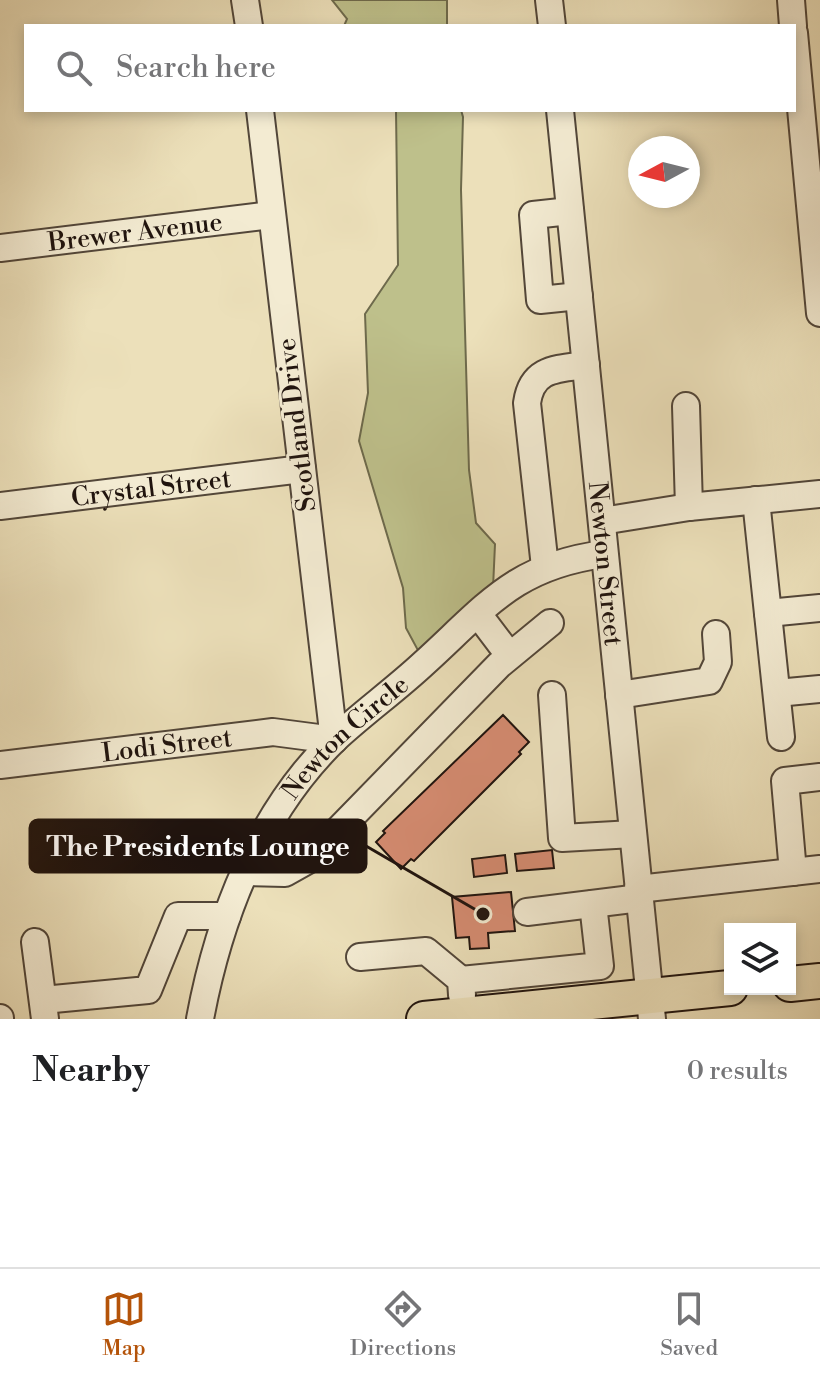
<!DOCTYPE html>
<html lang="en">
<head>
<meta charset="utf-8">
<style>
  body { margin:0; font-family:"Libre Bodoni",serif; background:#f6f6f6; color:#202124 }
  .controls { position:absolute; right:24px; bottom:24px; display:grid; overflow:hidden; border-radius:0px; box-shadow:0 4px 12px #0003 }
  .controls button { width:72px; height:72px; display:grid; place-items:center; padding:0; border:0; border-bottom:2px solid #e0e0e0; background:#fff; color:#202124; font:40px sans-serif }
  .compass { position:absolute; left:628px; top:136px; width:72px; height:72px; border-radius:50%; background:#fff; box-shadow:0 4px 12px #0003; rotate:263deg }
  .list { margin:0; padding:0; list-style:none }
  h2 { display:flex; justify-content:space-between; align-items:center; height:104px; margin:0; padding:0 32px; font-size:34px }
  h2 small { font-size:26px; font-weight:400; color:#757577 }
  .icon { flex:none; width:44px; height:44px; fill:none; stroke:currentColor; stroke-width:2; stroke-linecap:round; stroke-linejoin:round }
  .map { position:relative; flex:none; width:820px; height:1019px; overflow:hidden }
  .search { position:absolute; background:#fff; box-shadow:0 4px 12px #0003; left:24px; right:24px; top:24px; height:88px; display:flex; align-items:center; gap:20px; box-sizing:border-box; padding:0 28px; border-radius:0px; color:#757577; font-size:30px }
  .sheet { height:248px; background:#fff }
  nav { display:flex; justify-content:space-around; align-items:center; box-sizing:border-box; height:112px; border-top:2px solid #e0e0e0; background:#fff; font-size:22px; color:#757577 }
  nav a { display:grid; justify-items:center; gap:4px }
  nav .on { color:#b45309 }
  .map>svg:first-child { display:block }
</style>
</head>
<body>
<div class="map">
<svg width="820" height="1019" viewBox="0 0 820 1019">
  <rect width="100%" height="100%" fill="#ece0ba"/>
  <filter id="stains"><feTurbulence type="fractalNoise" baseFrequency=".0025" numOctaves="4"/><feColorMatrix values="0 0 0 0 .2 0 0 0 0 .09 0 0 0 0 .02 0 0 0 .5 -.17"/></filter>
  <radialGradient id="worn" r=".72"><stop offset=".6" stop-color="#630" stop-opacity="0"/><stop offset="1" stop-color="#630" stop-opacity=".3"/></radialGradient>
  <path fill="#bec08b" stroke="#6e6a4c" stroke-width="2" d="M332,0h115v26h-103l3,-7z
    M396,110h65l2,7 -2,73 8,280 7,53 19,21 -2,44 -72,68 -15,-28 -3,-40 -44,-147 9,-48 -3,-79 33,-49z"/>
  <path fill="#d68c72" stroke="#1f130e" stroke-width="2" d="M503,715l26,27 -10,10 2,2 -107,107 -3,-2 -10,10 -25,-27 9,-9 -2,-2z
    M552,850l2,18 -37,3 -2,-17z
    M505,855l2,18 -33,4 -2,-18z
    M511,892l4,39 -27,2 1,15 -19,1 -1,-12 -13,1 -4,-41z"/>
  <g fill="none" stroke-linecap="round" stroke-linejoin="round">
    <g stroke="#524639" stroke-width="30">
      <g id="minor">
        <path d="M245,0l4,26"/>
        <path d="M549,0l3,26"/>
        <path d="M791,0l2,26"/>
        <path d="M794,33l26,280"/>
        <path id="s1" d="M560,110l92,909"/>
        <path d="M570,211l-37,4 7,85 39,-4"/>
        <path id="s2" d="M0,248l271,-33"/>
        <path d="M686,406l3,101"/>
        <path d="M756,500l25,237"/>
        <path id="s3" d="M0,506l302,-37"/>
        <path d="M602,521l87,-14 131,-13"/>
        <path d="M545,567l-18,-164c5,-35 29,-34 59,-38"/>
        <path d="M768,613l52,-5"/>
        <path d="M478,614l31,41"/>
        <path d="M777,693l43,-4"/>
        <path d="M552,695l10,143 71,-4"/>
        <path d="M619,695l90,-14 9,-19 -2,-28"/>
        <path id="s4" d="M0,765l273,-33 61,8 -74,-630"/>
        <path d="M246,872l39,1 25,-14 189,-194 51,-42"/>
        <path d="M793,872l-8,-91 35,-4"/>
        <path d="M638,889l182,-20"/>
        <path d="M527,912l113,-14"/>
        <path d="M35,942l10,77"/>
        <path d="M360,957l66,-6 35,29 1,15"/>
        <path d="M461,980l139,-14 -7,-62"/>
        <path d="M43,1000l105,-10 30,-74h49"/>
        <path d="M0,1018v1"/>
        <path id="s5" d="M200,1019c19,-102 59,-206 135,-280 28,-26 60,-49 88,-75 64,-58 91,-98 181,-110"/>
      </g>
    </g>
    <g stroke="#1f130e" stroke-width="38">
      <path id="major" d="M790,984l30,-3
        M424,1019l306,-31"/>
    </g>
    <use href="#minor" stroke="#f3ebd2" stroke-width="26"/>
    <use href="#major" stroke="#ece0ba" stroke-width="34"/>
  </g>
  <g text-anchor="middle" stroke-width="6" stroke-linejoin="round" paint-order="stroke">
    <g font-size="26" fill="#1f130e" stroke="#f3ebd2">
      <text dy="9" stroke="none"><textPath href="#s2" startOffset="136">Brewer Avenue</textPath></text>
      <text transform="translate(296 425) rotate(-97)" y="9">Scotland Drive</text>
      <text dy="9" stroke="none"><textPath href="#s3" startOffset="152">Crystal Street</textPath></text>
      <text dy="9" stroke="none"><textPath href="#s1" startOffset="456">Newton Street</textPath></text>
      <text dy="9" stroke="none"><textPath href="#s5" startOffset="324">Newton Circle</textPath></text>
      <text dy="9" stroke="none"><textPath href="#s4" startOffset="168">Lodi Street</textPath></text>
    </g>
  </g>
  <path fill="none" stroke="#1f130e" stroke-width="3" d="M483 914L366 846"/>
  <circle fill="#1f130e" stroke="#f3ebd2" stroke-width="3" cx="483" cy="914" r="8"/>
  <rect fill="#1f130e" stroke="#1f130e" stroke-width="3" x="30" y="820" width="336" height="52" rx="8"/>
  <g font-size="28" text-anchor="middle" font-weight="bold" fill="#fff">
    <text x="198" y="856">The Presidents Lounge</text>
  </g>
  <rect width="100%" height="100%" filter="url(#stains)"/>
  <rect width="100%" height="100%" fill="url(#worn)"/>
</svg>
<div class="controls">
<button><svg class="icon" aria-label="layers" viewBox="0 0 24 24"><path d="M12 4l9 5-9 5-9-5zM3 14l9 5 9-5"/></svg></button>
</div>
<svg class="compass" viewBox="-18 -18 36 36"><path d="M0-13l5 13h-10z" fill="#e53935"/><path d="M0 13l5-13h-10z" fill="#757577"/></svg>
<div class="search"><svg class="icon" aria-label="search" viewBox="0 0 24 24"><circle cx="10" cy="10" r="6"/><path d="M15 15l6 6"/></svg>Search here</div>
</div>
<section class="sheet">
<h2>Nearby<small>0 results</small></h2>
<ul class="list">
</ul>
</section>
<nav>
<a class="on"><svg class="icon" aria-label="map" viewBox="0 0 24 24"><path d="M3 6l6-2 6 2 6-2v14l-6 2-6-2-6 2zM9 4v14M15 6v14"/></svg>Map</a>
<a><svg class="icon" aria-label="directions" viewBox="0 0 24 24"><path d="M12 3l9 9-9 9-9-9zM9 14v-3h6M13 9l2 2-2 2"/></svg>Directions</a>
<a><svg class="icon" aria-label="saved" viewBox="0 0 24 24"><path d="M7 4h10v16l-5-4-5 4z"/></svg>Saved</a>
</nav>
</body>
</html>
